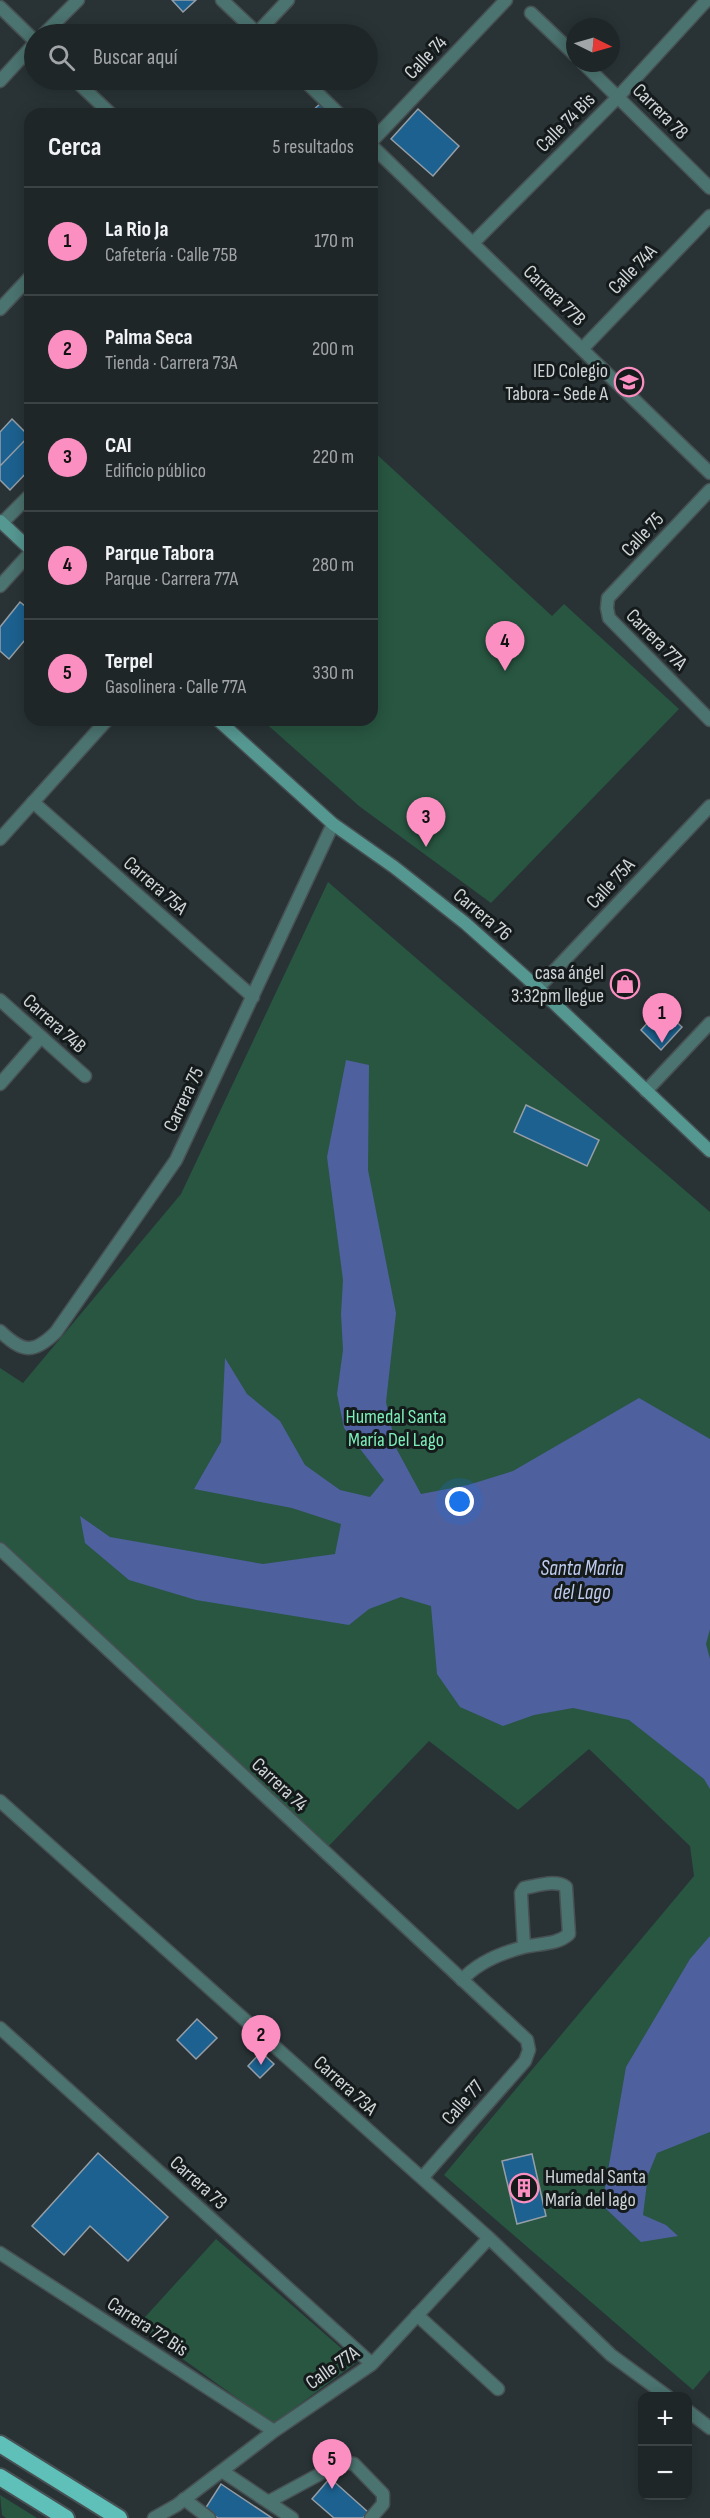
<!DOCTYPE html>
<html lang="es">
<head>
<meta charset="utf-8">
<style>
  body { margin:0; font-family:"Sofia Sans Condensed",sans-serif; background:#2c3234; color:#f1f3f6 }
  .controls { position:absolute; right:18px; bottom:18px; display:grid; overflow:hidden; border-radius:12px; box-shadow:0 3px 15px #0003 }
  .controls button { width:54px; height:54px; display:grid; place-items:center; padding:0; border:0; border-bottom:2px solid #3c4345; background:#1f2628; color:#f1f3f6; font:30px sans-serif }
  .compass { position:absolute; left:566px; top:18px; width:54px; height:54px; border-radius:50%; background:#1f2628; box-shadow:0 3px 15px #0003; rotate:95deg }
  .you { position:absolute; left:460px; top:1502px; width:21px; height:21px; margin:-15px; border:4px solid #fff; border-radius:50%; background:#1a73e8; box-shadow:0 0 0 9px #1a73e833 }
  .badge { display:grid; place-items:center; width:39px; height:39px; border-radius:50%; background:#fc8fc2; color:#111; font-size:20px; font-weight:700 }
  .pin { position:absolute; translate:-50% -50px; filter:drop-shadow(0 2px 3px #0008) }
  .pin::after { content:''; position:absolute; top:32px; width:21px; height:18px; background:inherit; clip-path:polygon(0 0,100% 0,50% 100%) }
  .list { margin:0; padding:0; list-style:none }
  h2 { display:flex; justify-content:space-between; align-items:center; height:78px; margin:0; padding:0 24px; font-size:26px }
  h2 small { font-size:20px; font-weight:400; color:#a1a5a8 }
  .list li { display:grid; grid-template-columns:39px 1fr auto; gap:18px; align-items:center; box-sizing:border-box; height:108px; padding:0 24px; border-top:2px solid #3c4345 }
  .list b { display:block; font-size:22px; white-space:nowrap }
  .list p { margin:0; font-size:20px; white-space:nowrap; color:#a1a5a8 }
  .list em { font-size:20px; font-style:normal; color:#a1a5a8 }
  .icon { flex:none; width:33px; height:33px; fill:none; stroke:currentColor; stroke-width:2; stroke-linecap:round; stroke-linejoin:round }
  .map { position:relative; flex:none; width:710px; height:2518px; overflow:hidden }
  .search { position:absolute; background:#1f2628; box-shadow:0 3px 15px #0003; left:24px; top:24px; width:354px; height:66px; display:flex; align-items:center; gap:15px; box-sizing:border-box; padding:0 21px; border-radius:33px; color:#a1a5a8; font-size:22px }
  .panel { position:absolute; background:#1f2628; box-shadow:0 3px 15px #0003; left:24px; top:108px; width:354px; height:618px; border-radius:18px }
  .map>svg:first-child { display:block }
</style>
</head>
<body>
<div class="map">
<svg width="710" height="2518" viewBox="0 0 710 2518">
  <rect width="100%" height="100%" fill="#293336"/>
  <path fill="#285641" d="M372,450l180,166 12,-12 115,105 -188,194 -132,-97 -97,-86h110z
    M328,882l382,330v1158l-17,20 -249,-215 250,-299 -4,-30 -101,-97 -71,61 -89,-69 -104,109 -325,-302v-180l23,15 158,-189z
    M216,2239l141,123 -84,62 -136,-98z
    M0,2495l37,23h-31l-4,-3z"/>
  <path fill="#4e609e" d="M346,1060l23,5 -1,105 28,143 -10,89 10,46 25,46 47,-9 45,-14 126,-73 71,41v190l-4,15 4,15v130l-6,-10 -75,-59 -56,-12 -39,7 -31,11 -43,-19 -23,-33 -6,-68 -30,-9 -32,12 -20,16 -153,-25 -67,-20 -44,-37 -5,-27 30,21 153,27 72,-10 6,-30 -49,-16 -98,-19 27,-47 4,-84 22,36 33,27 25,44 35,25 30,7 14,-17 -40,-52 -7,-34 6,-44 -2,-36 2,-34 -16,-123z
    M710,1936v196l-53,21 -9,22 -5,40 23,10 12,11 -37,6 -39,-37 24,-138 64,-108z"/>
  <path fill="#1c618f" stroke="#959ea6" stroke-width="1.5" d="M172,0h24l-13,12z
    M322,102l12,12h-25z
    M418,109l41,37 -26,30 -42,-37z
    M12,419l17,17 -29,30v-34z
    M29,436l1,33 -20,21 -10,-10v-14z
    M20,602l10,8v24l-21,25 -9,-8v-24z
    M661,1008l21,19 -21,23 -20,-20z
    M526,1105l73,35 -12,26 -73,-34z
    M197,2019l20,19 -21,21 -19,-19z
    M261,2052l13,12 -14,14 -12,-12z
    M98,2153l70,64 -40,44 -38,-35 -26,29 -32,-29z
    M532,2154l14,62 -29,8 -15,-63z
    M330,2478l38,34 -5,6h-29l-22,-19z
    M221,2484l51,34h-54l-13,-9z"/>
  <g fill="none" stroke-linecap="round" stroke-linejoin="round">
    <g stroke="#475053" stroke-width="15">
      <path id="service" d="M531,13l44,42
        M583,63l127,125
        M462,1980c16,-18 39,-27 62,-33 16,-4 33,-2 45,-13l-3,-47c-10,-8 -29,-1 -42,1l-3,5 3,54
        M417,2315l81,74
        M222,2471l70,47
        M184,2499l25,19
        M268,2502l74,-40 12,2 29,30v10l-12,14"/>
    </g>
    <g stroke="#475053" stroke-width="15">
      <path id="minor" d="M222,0l36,34
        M0,7l34,33
        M257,33l31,-33
        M44,34l34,-34
        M75,80l36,34
        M304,80l35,34
        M0,81l34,-37
        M372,141l134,-141
        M473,243l145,-146 89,-97
        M0,309l30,-32
        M582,349l128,-133
        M710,490l-102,108 -1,10 2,10 101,102
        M33,802l220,195
        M538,988l172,-182
        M0,1000l85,76
        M0,1084l41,-47
        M646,1091l64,-68
        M0,1331c22,21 33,24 56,1l120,-172 157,-336
        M0,1549l527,491 2,10 -4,11 -103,117
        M0,1801l489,437 122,117 56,41
        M0,2028l372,336
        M0,2253l274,178
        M688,2411l22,17
        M154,2518l23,-13 97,-74 98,-67 117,-126"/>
    </g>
    <g stroke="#475053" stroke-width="15">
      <path id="tertiary" d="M372,146l338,327
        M2,523l28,-28
        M0,586l30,-33
        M0,839l107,-119"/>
    </g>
    <g stroke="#475053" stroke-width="15">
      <path id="secondary" d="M0,521l30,28
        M218,720l115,104 61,43 71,56 73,65 172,163"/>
    </g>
    <g stroke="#475053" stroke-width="20">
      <path id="trunk" d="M0,2444l119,74
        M0,2477l66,41"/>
    </g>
    <use href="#service" stroke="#4b736f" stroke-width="12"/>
    <use href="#minor" stroke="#4b736f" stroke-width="12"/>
    <use href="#tertiary" stroke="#4b736f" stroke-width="12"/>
    <use href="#secondary" stroke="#559791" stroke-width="12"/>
    <use href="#trunk" stroke="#5ec0b8" stroke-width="16"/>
  </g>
  <defs>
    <g id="university-ring" transform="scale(1.5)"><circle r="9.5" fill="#151a1b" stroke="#fc8fc2" stroke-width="1.5"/><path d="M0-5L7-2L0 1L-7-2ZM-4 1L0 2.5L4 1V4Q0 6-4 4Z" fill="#fc8fc2"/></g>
    <g id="shop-ring" transform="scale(1.5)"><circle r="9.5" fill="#151a1b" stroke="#fc8fc2" stroke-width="1.5"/><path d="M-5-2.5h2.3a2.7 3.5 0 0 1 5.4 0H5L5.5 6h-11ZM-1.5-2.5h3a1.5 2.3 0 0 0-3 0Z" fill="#fc8fc2"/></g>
    <g id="building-ring" transform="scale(1.5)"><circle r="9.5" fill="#151a1b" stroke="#fc8fc2" stroke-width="1.5"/><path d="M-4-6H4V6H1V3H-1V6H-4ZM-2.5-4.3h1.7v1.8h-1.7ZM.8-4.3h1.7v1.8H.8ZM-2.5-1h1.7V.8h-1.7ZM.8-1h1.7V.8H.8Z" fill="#fc8fc2"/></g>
  </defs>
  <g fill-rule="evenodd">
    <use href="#university-ring" x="629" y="382"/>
    <use href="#shop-ring" x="625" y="984"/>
    <use href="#building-ring" x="524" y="2188"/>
  </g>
  <g text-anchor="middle" stroke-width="6" stroke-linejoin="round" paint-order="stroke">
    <g font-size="20" fill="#cfd5d7" stroke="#151a1b">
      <text transform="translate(425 57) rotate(-46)" y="7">Calle 74</text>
      <text transform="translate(661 111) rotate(45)" y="7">Carrera 78</text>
      <text transform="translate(565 122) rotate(-45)" y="7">Calle 74 Bis</text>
      <text transform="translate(632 269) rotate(-46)" y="7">Calle 74A</text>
      <text transform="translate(555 295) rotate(44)" y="7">Carrera 77B</text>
      <text transform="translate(642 534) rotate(-47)" y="7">Calle 75</text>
      <text transform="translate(657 639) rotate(45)" y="7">Carrera 77A</text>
      <text transform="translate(610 883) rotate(-47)" y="7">Calle 75A</text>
      <text transform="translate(156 885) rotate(41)" y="7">Carrera 75A</text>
      <text transform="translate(483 914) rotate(40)" y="7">Carrera 76</text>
      <text transform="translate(55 1023) rotate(42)" y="7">Carrera 74B</text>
      <text transform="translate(183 1099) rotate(-65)" y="7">Carrera 75</text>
      <text transform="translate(280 1784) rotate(43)" y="7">Carrera 74</text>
      <text transform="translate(346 2085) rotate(42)" y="7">Carrera 73A</text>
      <text transform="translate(462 2102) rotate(-49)" y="7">Calle 77</text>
      <text transform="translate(199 2182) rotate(42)" y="7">Carrera 73</text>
      <text transform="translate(148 2326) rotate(33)" y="7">Carrera 72 Bis</text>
      <text transform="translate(332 2367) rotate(-35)" y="7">Calle 77A</text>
    </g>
    <g font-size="20" fill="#cfd5d7" stroke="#151a1b" text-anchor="end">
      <text x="608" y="377">IED Colegio<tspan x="608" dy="23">Tabora - Sede A</tspan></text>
      <text x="604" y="979">casa ángel<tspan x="604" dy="23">3:32pm llegue</tspan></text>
      <text x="545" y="2183" text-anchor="start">Humedal Santa<tspan x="545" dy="23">María del lago</tspan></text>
    </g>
    <g font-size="20" fill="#7defb9" stroke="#151a1b">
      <text x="396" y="1423">Humedal Santa<tspan x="396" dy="23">María Del Lago</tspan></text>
    </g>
    <g font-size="21" font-style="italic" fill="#bfccef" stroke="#151a1b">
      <text x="582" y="1575">Santa Maria<tspan x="582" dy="24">del Lago</tspan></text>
    </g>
  </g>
</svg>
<div class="controls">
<button>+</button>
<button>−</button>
</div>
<svg class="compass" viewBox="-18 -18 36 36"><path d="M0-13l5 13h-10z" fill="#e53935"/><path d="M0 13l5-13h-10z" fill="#a1a5a8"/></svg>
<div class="you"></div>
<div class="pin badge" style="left:662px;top:1043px">1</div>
<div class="pin badge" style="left:261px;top:2065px">2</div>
<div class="pin badge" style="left:426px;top:847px">3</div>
<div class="pin badge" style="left:505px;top:671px">4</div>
<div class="pin badge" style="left:332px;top:2489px">5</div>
<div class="search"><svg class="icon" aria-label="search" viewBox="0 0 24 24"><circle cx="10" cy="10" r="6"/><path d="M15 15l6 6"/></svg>Buscar aquí</div>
<section class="panel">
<h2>Cerca<small>5 resultados</small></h2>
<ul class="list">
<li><span class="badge">1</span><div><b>La Rio Ja</b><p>Cafetería · Calle 75B</p></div><em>170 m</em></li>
<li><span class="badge">2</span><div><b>Palma Seca</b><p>Tienda · Carrera 73A</p></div><em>200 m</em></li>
<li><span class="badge">3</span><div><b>CAI</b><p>Edificio público</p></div><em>220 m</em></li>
<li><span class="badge">4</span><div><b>Parque Tabora</b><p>Parque · Carrera 77A</p></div><em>280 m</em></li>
<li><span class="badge">5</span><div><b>Terpel</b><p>Gasolinera · Calle 77A</p></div><em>330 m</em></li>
</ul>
</section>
</div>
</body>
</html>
